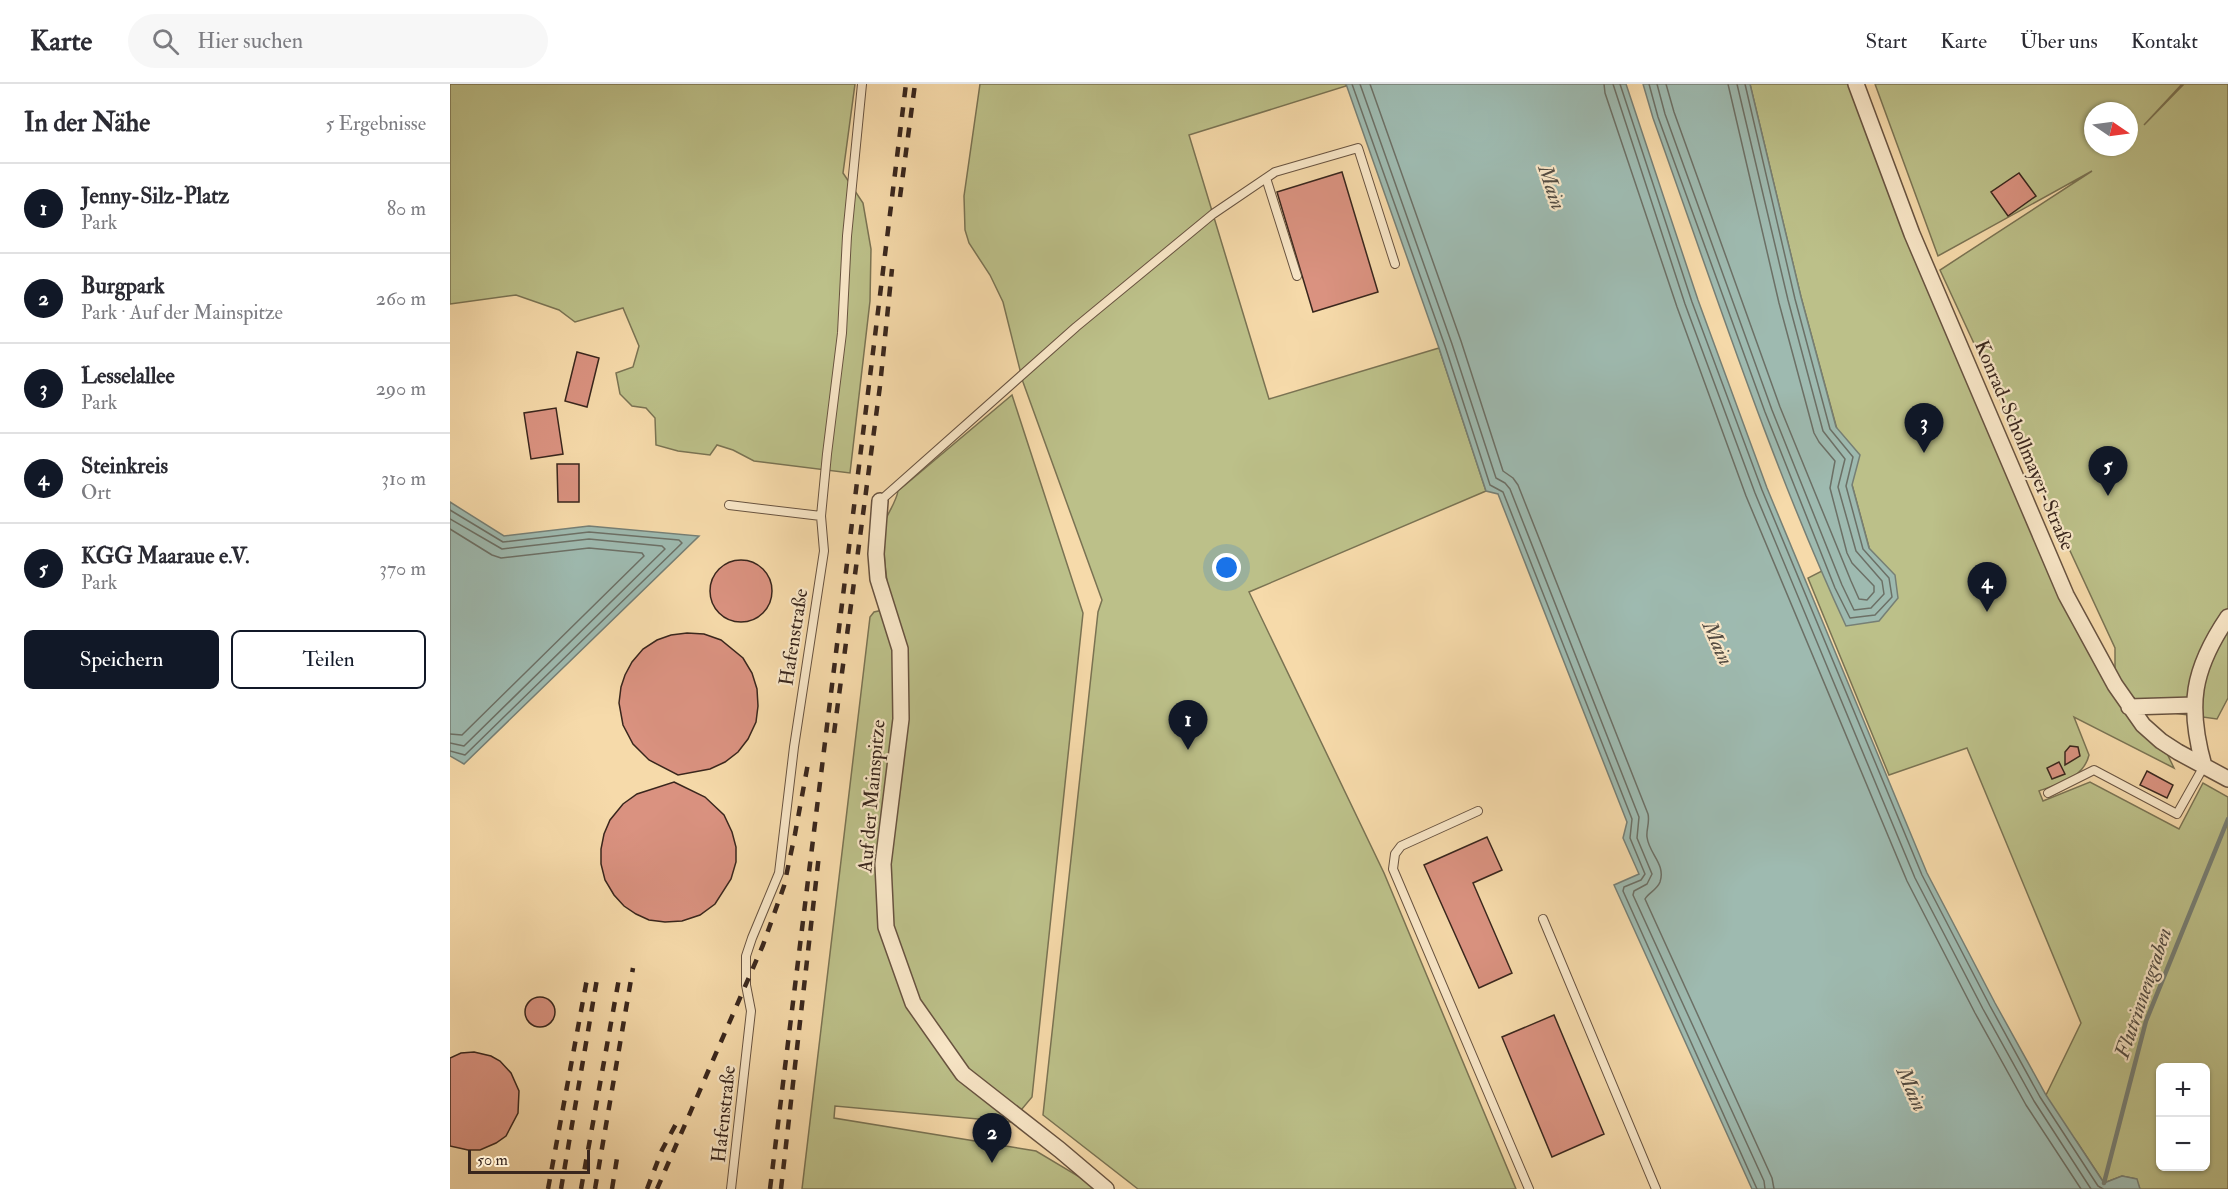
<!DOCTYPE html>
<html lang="de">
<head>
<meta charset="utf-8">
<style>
  body { margin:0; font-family:"IM FELL Double Pica",serif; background:#f7f7f7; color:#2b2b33 }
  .controls { position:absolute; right:18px; bottom:18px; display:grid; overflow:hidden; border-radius:9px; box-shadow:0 2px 4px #0004 }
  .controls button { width:54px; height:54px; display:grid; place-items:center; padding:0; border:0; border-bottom:2px solid #e1e1e2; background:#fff; color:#2b2b33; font:30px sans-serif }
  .compass { position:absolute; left:1634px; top:18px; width:54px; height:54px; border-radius:50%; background:#fff; box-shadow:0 2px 4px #0004; rotate:103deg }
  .scale { position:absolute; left:18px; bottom:15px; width:122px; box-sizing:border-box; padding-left:6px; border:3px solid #39261d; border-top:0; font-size:16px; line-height:21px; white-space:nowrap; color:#39261d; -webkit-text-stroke:4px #f9e7c8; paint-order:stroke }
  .you { position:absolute; left:777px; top:484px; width:21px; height:21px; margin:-15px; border:4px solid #fff; border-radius:50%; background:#1a73e8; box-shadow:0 0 0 9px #1a73e833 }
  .badge { display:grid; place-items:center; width:39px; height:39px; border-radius:50%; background:#111827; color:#fff; font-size:20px; font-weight:700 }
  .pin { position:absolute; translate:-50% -50px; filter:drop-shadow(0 2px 3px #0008) }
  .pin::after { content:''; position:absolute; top:32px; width:21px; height:18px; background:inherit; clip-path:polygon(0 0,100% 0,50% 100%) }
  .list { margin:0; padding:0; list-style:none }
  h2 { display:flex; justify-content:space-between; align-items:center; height:78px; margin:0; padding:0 24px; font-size:26px }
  h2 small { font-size:20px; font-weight:400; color:#7c7c81 }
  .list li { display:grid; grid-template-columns:39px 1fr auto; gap:18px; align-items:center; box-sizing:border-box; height:90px; padding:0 24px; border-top:2px solid #e1e1e2 }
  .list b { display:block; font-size:22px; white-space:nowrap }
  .list p { margin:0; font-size:20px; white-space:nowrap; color:#7c7c81 }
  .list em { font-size:20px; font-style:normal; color:#7c7c81 }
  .actions { display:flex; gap:12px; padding:18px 24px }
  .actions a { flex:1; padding:14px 0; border:2px solid #111827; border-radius:9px; text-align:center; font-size:21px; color:#111827 }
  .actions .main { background:#111827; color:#fff }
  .icon { flex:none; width:33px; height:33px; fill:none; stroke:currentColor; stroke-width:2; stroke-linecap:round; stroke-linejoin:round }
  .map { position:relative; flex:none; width:1778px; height:1105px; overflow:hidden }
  header { display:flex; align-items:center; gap:36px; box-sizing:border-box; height:84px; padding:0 30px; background:#fff; border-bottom:2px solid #e1e1e2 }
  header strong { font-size:28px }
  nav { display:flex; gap:33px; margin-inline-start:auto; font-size:21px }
  .search { width:420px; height:54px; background:#f7f7f7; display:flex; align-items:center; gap:15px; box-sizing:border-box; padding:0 21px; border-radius:33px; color:#7c7c81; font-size:22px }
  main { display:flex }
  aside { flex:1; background:#fff }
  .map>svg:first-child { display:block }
</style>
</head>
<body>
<header>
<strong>Karte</strong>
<div class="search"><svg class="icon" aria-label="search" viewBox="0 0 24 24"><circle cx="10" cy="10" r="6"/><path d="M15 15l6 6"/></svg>Hier suchen</div>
<nav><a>Start</a><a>Karte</a><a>Über uns</a><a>Kontakt</a></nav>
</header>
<main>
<aside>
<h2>In der Nähe<small>5 Ergebnisse</small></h2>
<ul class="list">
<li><span class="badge">1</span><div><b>Jenny-Silz-Platz</b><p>Park</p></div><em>80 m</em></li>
<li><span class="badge">2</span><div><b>Burgpark</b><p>Park · Auf der Mainspitze</p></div><em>260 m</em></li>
<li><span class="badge">3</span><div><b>Lesselallee</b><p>Park</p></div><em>290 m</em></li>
<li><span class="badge">4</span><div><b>Steinkreis</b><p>Ort</p></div><em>310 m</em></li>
<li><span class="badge">5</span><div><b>KGG Maaraue e.V.</b><p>Park</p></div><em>370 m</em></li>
</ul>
<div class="actions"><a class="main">Speichern</a><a>Teilen</a></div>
</aside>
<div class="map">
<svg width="1778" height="1105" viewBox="0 0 1778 1105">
  <rect width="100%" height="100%" fill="#f6daaa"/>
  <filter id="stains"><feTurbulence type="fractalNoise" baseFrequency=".00333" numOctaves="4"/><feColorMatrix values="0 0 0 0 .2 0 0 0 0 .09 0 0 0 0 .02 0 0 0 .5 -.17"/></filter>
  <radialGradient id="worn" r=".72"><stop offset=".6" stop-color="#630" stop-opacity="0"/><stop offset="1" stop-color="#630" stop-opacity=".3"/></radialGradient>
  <path fill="#bcc089" stroke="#7a7353" stroke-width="1.5" fill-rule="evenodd" d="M0,0h405l-12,89 20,30 8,46 -1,52 -20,172 -96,-12 -21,-11 -16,-5 -7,10 -32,-4 -22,-6 -1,-27 -9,-10 -14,-2 -12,-12 -4,-21 17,-6 6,-21 -16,-38 -48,14 -16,-12 -43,-15 -66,9z
    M530,0h366v2l-157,49 80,264 170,-51 47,143 -237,101 135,281 132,316h-378l-95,-74 55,-503 4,-12 -79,-218 -20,-80 -13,-27 -21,-32 -4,-13 -1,-34z
    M1300,0h106l159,394 100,205v-35l-175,-378 152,-99 -154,85 -63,-172h307l-38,41 40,-41h44v614l-11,21 -87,-12 31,34 13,27 -100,-51 15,38c-6,24 -30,28 -50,36l4,10 47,-19 89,47 24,-46 25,14v392h-88l-4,-10 -14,-3 -18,7 -27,-41 -23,-29 -8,-18 35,-72 -114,-275 -78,27 -81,-197 61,-31 -68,-250zM1643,27h36v36h-36zM1710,984h46v98h-46z
    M562,311l71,218 -51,484 -21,25 -176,-16 -1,12 202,33 42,25 17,13h-293l68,-572 4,-5 9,-2 7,-10c-4,-24 -8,-50 -6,-75 2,-10 12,-22 14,-34z"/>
  <path fill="#9ebab0" stroke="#767f75" stroke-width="1.5" d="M896,0h280l72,216 69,188 160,385 68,130 51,92 58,88 18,-7 15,3 3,10h-388l-138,-304 25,-11 -16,-36 4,-16 -129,-328 -12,-3 -47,-143z
    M1193,0h107l51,213 35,130 24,28 -8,30 17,63 26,27 3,23 -19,23 -33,5c-76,-164 -132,-338 -193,-508z
    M0,418l54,34 85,-10 110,10 -235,228 -14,-8z"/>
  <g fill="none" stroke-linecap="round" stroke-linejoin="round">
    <path stroke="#6c7066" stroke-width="1.5" d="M902,0l93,262 45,139 13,7 129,327 -2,19 15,36 -4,6 -17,7 -1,4 134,298
      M910,0l92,260 44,134 9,5 5,6 129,328 -2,21 15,36 -5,10 -13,7 -1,4 131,286 1,8
      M920,0l91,257 42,130 10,7 5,7 130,329c2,8 -2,16 -1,23 2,17 19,27 13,45 -3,8 -12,11 -15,17l127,279 2,11
      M1154,0l1,9 72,214 69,189 161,385 68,132 51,92 55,84
      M1163,0l72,220 70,189 160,385 68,131 51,92 57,88
      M1170,0l72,218 70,188 160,385 68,131 50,91 58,89 5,3
      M1199,0l9,33 107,295 70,176 15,30 25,-3 17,-18 -3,-19 -26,-29 -17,-63 7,-29 -23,-28 -35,-130 -50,-215
      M1207,0l8,30 107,296 70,175 12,25 17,-2 13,-14 -2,-13 -26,-30 -18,-64 7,-28 -22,-28 -35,-131 -51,-216
      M1216,0l8,28 106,295 71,174 8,18 8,1 7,-8v-6l-22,-23 -5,-10 -17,-65 5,-27 -16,-19 -5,-9 -35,-130 -51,-219
      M0,426l53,32 86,-10 90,8 3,3 -217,212 -15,-4
      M0,435l52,30 87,-10 73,7 3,3 -201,197 -14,-3
      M0,445l42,26 9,3 88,-10 53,5 2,3 -182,179 -12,-1"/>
    <path stroke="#767f75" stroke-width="4.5" d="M1654,1099l42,-162 82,-202"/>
  </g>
  <path fill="#da9280" stroke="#39261d" stroke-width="1.5" d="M892,88l36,120 -65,20 -36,-120z
    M1569,89l17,23 -28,20 -17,-24z
    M127,268l22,6 -12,49 -22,-6z
    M106,324l7,46 -32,5 -7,-46z
    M107,380h22v38h-21z
    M260 507a31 31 0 1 1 62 0a31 31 0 1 1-62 0Z
    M237,549l17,1 17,6 22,18 9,15 5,16 1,17 -2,16 -8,17 -10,13 -13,10 -15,7 -32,6 -29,-15 -16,-16 -10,-19 -4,-22 2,-16 4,-12 7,-13 11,-13 14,-9 14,-5z
    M1620,662l8,1 2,9 -15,9v-13z
    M1609,678l6,12 -13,5 -5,-11z
    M1697,687l26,14 -6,13 -27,-13z
    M224,698l31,15 19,18 8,17 4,15v15l-5,17 -16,25 -15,11 -18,6 -17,1 -16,-2 -13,-6 -12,-8 -10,-11 -9,-15 -4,-16v-15l3,-15 6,-14 13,-16 14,-10z
    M1037,753l15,33 -29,13 39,90 -33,15 -55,-123z
    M75 928a15 15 0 1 1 30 0a15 15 0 1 1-30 0Z
    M1104,931l50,119 -52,23 -50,-120z
    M24,968l17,4 9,5 11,12 8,18 -1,22 -12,23 -10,7 -16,7h-12l-18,-4v-88l11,-5z"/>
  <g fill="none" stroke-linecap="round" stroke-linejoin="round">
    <g stroke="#685340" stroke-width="10">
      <path id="service" d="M816,94l31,98
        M430,417l196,-174 137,-113 62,-42 83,-24 37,116
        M279,421l92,11
        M1598,709l46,-23 83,44 27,-48
        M1028,727l-77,35 -6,8 -2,15 136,320
        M1093,835l113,270
        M281,1105l20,-178 -5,-26v-29l6,-18 27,-65 15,-126 30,-196 -3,-35 6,-62 15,-121 5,-97 15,-152"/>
    </g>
    <g stroke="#685340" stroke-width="18">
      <path id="minor" d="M1406,0l56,150 154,361 49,90 28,40 18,16 17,11 50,27
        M430,417l-4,53 2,25 22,70 1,70 -18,145 3,63 27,76 50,71 97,76 46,39
        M1679,623l65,-2
        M1754,682c-17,-60 -12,-96 24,-149"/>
    </g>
    <use href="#service" stroke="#f9e7c8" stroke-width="8"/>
    <use href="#minor" stroke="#f9e7c8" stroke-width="15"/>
    <path stroke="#39261d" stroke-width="4.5" stroke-dasharray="10 10" stroke-linecap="butt" d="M450,113l15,-113
      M384,649l46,-347 12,-117
      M98,1105l39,-210
      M111,1105l37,-216
      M131,1105l39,-216
      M145,1105l38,-221
      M162,1105l6,-37
      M197,1105l15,-39 15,-28
      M207,1105l106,-244 21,-59 11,-52 14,-76
      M320,1105l136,-1105
      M331,1105l38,-334"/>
  </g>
  <g text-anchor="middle" stroke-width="4.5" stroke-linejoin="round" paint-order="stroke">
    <g font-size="20" fill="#39261d" stroke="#f9e7c8">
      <text transform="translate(1575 361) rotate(67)" y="7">Konrad-Schollmayer-Straße</text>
      <text transform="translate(343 553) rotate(-81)" y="7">Hafenstraße</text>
      <text transform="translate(421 712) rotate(-85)" y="7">Auf der Mainspitze</text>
      <text transform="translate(273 1030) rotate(-84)" y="7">Hafenstraße</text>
    </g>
    <g font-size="21" font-style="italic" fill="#524b42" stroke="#f9e7c8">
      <text transform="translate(1102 103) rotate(71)" y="7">Main</text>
      <text transform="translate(1268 559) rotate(66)" y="7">Main</text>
      <text transform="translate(1693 909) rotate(-71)" y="7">Flutrinnengraben</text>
      <text transform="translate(1462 1005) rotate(66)" y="7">Main</text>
    </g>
  </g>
  <rect width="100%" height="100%" filter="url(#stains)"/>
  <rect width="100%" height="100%" fill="url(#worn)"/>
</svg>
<div class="controls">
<button>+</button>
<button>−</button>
</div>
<svg class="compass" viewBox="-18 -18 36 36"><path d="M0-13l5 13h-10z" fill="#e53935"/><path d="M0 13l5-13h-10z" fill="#7c7c81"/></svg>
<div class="scale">50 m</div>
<div class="you"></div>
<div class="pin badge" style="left:738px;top:666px">1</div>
<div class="pin badge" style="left:542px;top:1079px">2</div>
<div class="pin badge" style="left:1474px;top:369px">3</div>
<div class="pin badge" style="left:1537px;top:528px">4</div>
<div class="pin badge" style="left:1658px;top:412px">5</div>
</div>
</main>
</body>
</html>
